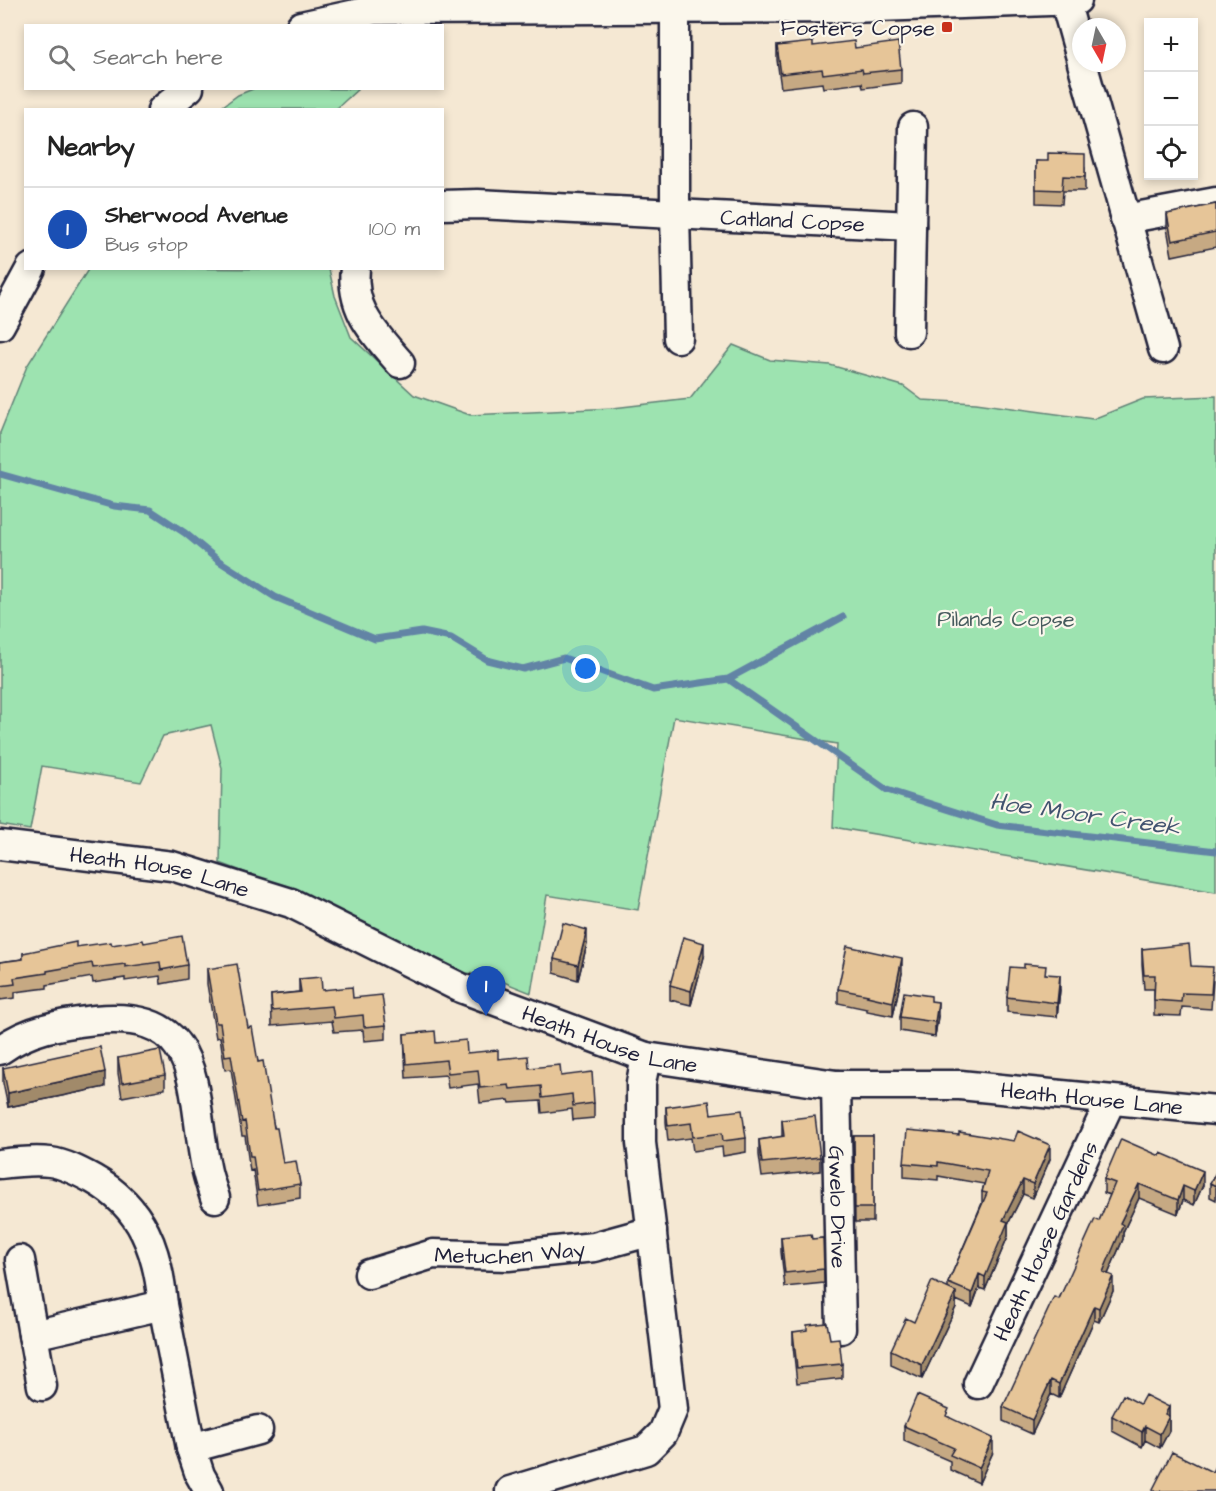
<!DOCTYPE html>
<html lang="en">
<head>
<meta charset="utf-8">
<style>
  body { margin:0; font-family:"Architects Daughter",sans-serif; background:#f6f6f6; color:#222 }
  .controls { position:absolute; right:18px; top:18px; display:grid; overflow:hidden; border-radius:0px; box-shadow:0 3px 9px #0003 }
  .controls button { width:54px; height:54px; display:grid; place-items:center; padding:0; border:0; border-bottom:2px solid #e0e0e0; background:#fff; color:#222; font:30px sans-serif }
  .compass { position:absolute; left:1072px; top:18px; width:54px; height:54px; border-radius:50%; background:#fff; box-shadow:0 3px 9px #0003; rotate:171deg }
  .you { position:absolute; left:586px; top:669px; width:21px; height:21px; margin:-15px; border:4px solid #fff; border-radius:50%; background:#1a73e8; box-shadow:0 0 0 9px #1a73e833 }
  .badge { display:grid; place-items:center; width:39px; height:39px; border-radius:50%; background:#b45309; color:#fff; font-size:20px; font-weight:700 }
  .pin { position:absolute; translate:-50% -50px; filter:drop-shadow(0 2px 3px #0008) }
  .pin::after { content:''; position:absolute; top:32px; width:21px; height:18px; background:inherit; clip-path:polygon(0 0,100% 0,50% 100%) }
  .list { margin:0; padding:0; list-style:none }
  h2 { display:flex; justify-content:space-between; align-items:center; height:78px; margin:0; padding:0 24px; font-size:26px }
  h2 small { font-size:20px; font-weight:400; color:#767676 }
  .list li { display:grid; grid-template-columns:39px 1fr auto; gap:18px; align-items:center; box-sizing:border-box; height:84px; padding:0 24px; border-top:2px solid #e0e0e0 }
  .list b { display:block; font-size:22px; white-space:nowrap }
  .list p { margin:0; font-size:20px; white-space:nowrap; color:#767676 }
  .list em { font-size:20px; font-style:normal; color:#767676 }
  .icon { flex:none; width:33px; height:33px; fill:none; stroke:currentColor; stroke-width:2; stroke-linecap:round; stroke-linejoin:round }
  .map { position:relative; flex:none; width:1216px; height:1491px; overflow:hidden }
  .search { position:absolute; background:#fff; box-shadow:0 3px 9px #0003; left:24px; top:24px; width:420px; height:66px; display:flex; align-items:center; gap:15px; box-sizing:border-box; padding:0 21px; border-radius:0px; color:#767676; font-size:22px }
  .panel { position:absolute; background:#fff; box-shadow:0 3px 9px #0003; left:24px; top:108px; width:420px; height:162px; border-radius:0px }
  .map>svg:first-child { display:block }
</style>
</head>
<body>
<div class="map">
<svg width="1216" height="1491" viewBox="0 0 1216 1491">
  <rect width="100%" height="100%" fill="#f5e8d3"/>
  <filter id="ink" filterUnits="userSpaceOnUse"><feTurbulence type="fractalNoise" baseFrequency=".0167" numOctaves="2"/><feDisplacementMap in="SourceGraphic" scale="12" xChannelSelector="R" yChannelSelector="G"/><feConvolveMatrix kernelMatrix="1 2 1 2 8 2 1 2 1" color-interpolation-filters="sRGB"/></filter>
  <g filter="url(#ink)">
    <path fill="#9de3b0" stroke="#608276" stroke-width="1.5" d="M253,89v-1l105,1 -22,20h-117l19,-14z
      M89,268l240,1 6,27 16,41 63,58 56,20 143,-7 77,-9 43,-54 37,15 60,5 73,21 19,14 54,3 117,16 50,-20 73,-3v496l-383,-65 4,-83 -163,-27 -36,193 -91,-15 -16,98 -45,-18 -20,-2 -165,-80 -81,-30 2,-95 -11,-43 -48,11 -22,46 -99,-16 -12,64 -30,-5v-392l27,-67z"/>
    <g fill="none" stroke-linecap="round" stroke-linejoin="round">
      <path stroke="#6284a5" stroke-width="7" d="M0,474l114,32 36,4 35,23 34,28 56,36 100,42 47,-7 29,6 36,22 36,9 41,-11 89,32 75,-11 159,111 110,35 219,26
        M728,679l115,-62"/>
      <g stroke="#22223b" stroke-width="33">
        <g id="minor">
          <path d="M1065,1l16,57"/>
          <path d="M675,9v205l3,124"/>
          <path d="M301,26l73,-16 475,-2 228,-8"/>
          <path d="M1082,63l81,286"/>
          <path d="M162,110l27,-22"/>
          <path id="s1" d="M442,205l36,-1 433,22"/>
          <path d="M1125,219l91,-17"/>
          <path d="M355,268c-5,42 20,66 45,95"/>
          <path d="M0,325l31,-57"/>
          <path d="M909,332l4,-205"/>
          <path id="s2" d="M0,845l172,21 119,37 170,85 185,69 190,28h124l256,25"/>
          <path d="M0,1050c29,-21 60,-26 95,-30 111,-11 95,71 111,147 2,11 6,21 9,31"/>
          <path id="s3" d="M836,1085l5,244"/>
          <path d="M0,1164c16,-2 34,-4 50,-2 15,2 30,10 43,17 50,28 65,72 70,126l28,143 9,27 9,16"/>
          <path d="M20,1260l22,126"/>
          <path id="s4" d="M369,1274l64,-20 75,2 86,-9 58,-16"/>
          <path d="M33,1335l130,-30"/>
          <path id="s5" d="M978,1384l133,-284"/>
          <path d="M191,1448l67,-18"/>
          <path d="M510,1491l136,-41 17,-17 10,-24 -32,-266v-60l5,-26"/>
        </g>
      </g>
      <use href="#minor" stroke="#fbf7ec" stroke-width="28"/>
    </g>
    <path fill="#c6a983" stroke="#22223b" stroke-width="1.5" d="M777,46l78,2 46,21v14l-38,5 -1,-5 -39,5 -1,-5 -41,5 -4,-28z
      M1036,161l49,7v23h-22l-1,13 -26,-1z
      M1216,204v43l-44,9 -5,-28v-14z
      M144,943l43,22v14l-26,5 -1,-8 -35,5v-3l-32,5 -1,-6 -45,8v3l-32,4v6l-15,2v-38l23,-3v-6l53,-6z
      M587,944l-9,36 -24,-7v-14z
      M1142,949l49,17 22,15 -2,28 -29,-2 -1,9 -27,-1v-26h-10l-2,-25z
      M704,957l-13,48 -21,-5v-15z
      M207,969l41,59 10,34 25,101 17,21v14l-42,7 -5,-35 -3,1 -5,-35h-3l-11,-67 -6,1 -5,-33 -4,1 -9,-54z
      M902,973l-9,43 -26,-5v-2l-29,-6v-14z
      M1046,974l14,16 -3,27 -50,-5v-15z
      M299,979l23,11 31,8 33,27v14l-22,2 -1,-11 -29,2 -2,-11 -60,5 -1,-31 28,-3z
      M931,1001l7,15 -3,21 -35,-6v-14z
      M404,1034l63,19 31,6 31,9 65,35v15l-21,2 -1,-11 -30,4 -1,-12 -31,2 -1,-3 -29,3 -2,-19 -30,4 -2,-13 -40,3z
      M118,1058l47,17v14l-43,8 -4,-24z
      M3,1068l102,19 -97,20 -5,-24z
      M666,1107l45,7 35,24v14l-23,4 -1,-9 -29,4 -2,-13 -23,3 -2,-19z
      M782,1120l38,37v14l-58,6 -3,-22v-15l23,-3z
      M854,1136h19v86h-18z
      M1050,1159l-17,39 -10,-4 -15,30v12l-23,54 -6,-2 -7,19 -16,-7v7l-34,72 -31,-14v-15l23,-28 34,-33v-6l34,-80v-11l2,-8 -46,-8v4l-34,-3v-14z
      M1104,1179l99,6 -9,20 -11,-5 -5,14 -39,-16 -16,34v7l-15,35 5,17 -14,31 -5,-2 -35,78 -8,-4 -19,40 -29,-13v-14l96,-186 11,-26 -6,-2z
      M1210,1183l6,3v14l-6,-3z
      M781,1237l31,2 11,-1 1,45 -39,4 -4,-35z
      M793,1332l37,7 12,25v14l-45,5 -4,-37z
      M1140,1404l29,3v24l-9,17 -15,-8 -3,7 -30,-16v-15z
      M949,1417l44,35 -14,31 -29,-13v-9l-46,-20v-15z"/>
    <path fill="#a18a6a" stroke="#22223b" stroke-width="1.5" d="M587,930v14l-9,36v-15z
      M704,943v14l-13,48v-14z
      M902,958v15l-9,43v-14z
      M1060,975v15l-3,27v-14z
      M938,1002v14l-3,21v-15z
      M105,1072v15l-97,20v-14z
      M1050,1145v14l-17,39v-14z
      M1203,1171v14l-9,20v-14z
      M1023,1180v14l-15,30v12l-23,54v-13l18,-57z
      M1139,1184v14l-16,34v7l-20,47v-14l17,-49z
      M1183,1186v14l-5,14v-14z
      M979,1274v14l-7,19v-14z
      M1113,1276v15l-14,31v-14z
      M956,1292v15l-34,72v-14z
      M1094,1306v14l-35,78v-14z
      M1051,1380v14l-19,40v-14z
      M1169,1407v24l-9,17v-14l5,-20z
      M1145,1426v14l-3,7v-15z
      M993,1438v14l-14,31v-15z"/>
    <path fill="#e6c598" stroke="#22223b" stroke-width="1.5" d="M854,41l1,7 43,-6 3,27 -38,4 -1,-4 -39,5 -1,-5 -41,5 -4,-28 36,-4v4z
      M1048,153l37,1v23l-22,-1 -1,14 -26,-1v-28h12z
      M1216,204v28l-44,9 -5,-27z
      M563,923l24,7 -9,35 -24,-6z
      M182,936l5,29 -26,5 -1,-8 -35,5v-3l-32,4 -1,-5 -45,8v2l-33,5 1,6 -15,2v-24l23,-3v-6l53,-11v5l35,-5 1,3 31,-5 1,3z
      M683,937l21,6 -13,48 -21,-6z
      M1189,944l2,22 22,1 -2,27 -29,-1 -1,9 -27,-2 1,-25h-11l-2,-26z
      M847,946l55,12 -9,44 -26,-6 1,-1 -30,-6z
      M237,964l11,64 4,-1 6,35 5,-1 11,67h3l6,35 13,-2 4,23 -42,7 -5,-35h-3l-5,-35 -3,1 -11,-67 -6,1 -5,-33h-4l-9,-54z
      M1024,964l22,2 -1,8 15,1 -3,28 -50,-6 3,-30 14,1z
      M321,977l1,13 30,-3 1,11 29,-3 4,30 -22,2 -1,-12 -29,3 -2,-12 -60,5 -1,-16 30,-3 -2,-13z
      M904,992l27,4v5l7,1 -3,20 -35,-5z
      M435,1031l1,12 30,-3 1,13 31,-3v9l30,-3 1,12 31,-3 1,11 31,-4 2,31 -21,3 -1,-12 -30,4 -1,-12 -31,3 -1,-4 -29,3 -2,-18 -30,3 -2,-13 -40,4 -2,-30z
      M100,1047l5,25 -97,21 -5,-25z
      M160,1050l5,25 -43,8 -4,-25z
      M709,1101l2,13 31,-4 4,28 -23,3 -1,-8 -29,4 -2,-14 -23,3 -2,-19z
      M815,1116l5,41 -58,6 -3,-23 25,-4 -2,-16z
      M907,1130l52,5v-3l55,9 4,-10 32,14 -17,39 -10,-4 -20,40 5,2 -23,55 -6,-3 -7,19 -24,-10 39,-90 -5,-1 6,-21 -50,-9v4l-34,-3z
      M854,1136h19v72h-18z
      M1121,1139l39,17 1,-3 42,18 -9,20 -11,-5 -5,14 -39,-16 -19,39 3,2 -20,47 10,4 -14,32 -5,-2 -35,78 -8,-4 -19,40 -29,-13 51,-110 5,2 36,-80 4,2 16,-38 -11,-4z
      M1216,1172v14l-6,-3z
      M811,1234l1,5 11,-1 1,31 -39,4 -4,-36z
      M932,1281l24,11 -34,73 -31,-15 15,-32 8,4z
      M827,1323l3,16 9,-1 3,26 -45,4 -4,-36 14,-2v-5z
      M917,1395l32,14 -3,7 47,22 -14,30 -29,-13 4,-7 -50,-22z
      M1123,1395l17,9 5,-9 24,12 -4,7 4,2 -9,18 -15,-8 -3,6 -30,-16z
      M1172,1452l40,20 4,-8v27h-64z"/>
  </g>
  <rect fill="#c8321e" stroke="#fbf7ec" stroke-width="2" x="941" y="21" width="12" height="12" rx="3"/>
  <g text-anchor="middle" stroke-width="4.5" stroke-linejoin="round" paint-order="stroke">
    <g font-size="22" fill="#22223b" stroke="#fbf7ec" text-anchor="end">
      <text x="935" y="35">Fosters Copse</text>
    </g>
    <g font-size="22" fill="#22223b" stroke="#fbf7ec">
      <text dy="8" stroke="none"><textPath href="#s1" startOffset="351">Catland Copse</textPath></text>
      <text dy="8" stroke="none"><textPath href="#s2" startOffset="162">Heath House Lane</textPath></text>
      <text dy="8" stroke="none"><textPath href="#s2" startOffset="646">Heath House Lane</textPath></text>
      <text dy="8" stroke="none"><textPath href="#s2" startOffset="1134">Heath House Lane</textPath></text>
      <text dy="8" stroke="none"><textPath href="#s3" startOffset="122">Gwelo Drive</textPath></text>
      <text dy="8" stroke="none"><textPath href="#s5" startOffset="158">Heath House Gardens</textPath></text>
      <text dy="8" stroke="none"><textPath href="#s4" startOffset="144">Metuchen Way</textPath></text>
    </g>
    <g font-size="22" fill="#475c5e" stroke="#fbf7ec">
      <text x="1006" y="626">Pilands Copse</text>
    </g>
    <g font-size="24" font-style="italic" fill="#425370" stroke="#fbf7ec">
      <text transform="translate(1085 814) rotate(8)" y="8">Hoe Moor Creek</text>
    </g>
  </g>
</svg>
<div class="controls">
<button>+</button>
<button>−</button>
<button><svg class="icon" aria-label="locate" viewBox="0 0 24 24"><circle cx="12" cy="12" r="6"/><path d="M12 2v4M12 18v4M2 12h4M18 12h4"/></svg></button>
</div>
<svg class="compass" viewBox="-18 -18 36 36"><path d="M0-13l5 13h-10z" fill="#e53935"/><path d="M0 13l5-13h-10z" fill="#767676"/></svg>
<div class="you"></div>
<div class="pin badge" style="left:486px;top:1016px;background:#1a4fb4">1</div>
<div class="search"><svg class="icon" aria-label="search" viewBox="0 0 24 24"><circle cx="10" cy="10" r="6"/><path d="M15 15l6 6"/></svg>Search here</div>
<section class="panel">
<h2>Nearby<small></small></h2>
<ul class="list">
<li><span class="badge" style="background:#1a4fb4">1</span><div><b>Sherwood Avenue</b><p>Bus stop</p></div><em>100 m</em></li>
</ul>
</section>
</div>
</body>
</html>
